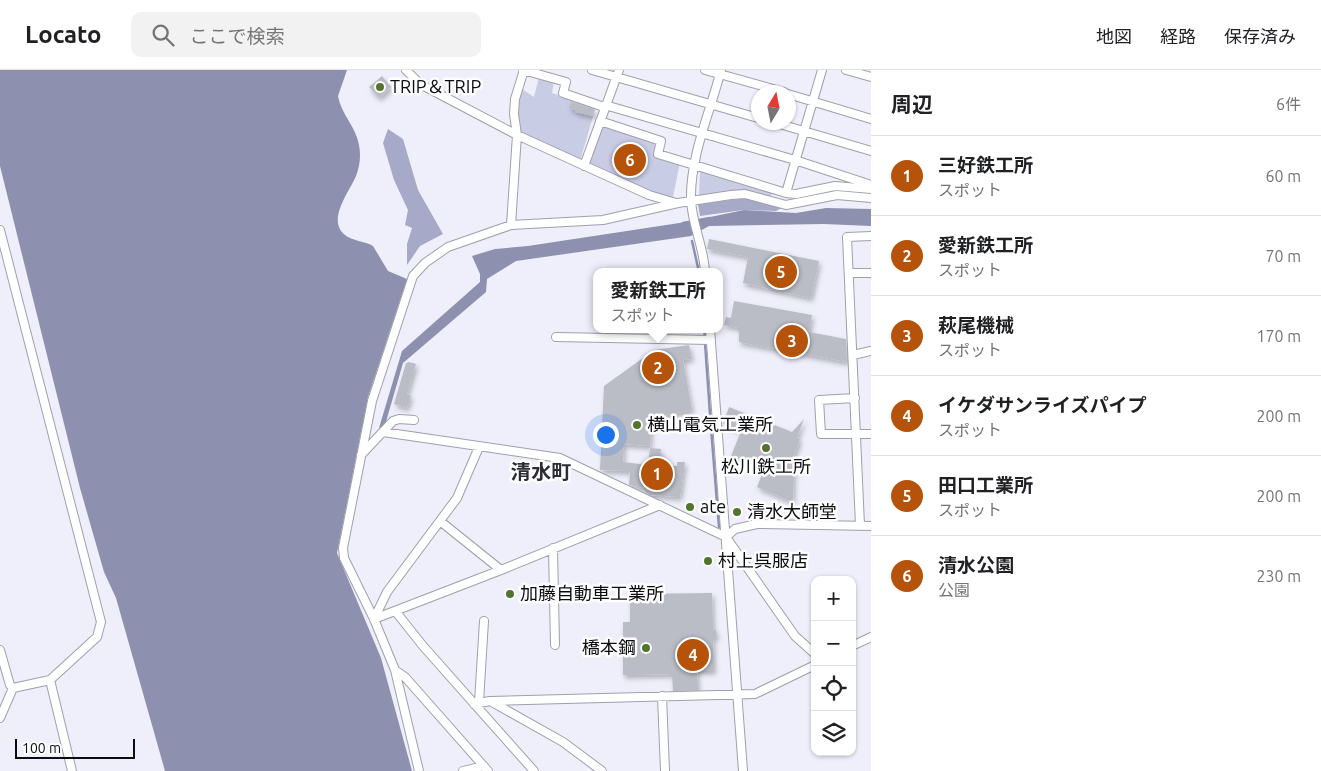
<!DOCTYPE html>
<html lang="ja">
<head>
<meta charset="utf-8">
<style>
  body { margin:0; font-family:Ubuntu,"Noto Sans JP",sans-serif; background:#f2f2f2; color:#202124 }
  .controls { position:absolute; right:15px; bottom:15px; display:grid; overflow:hidden; border-radius:10px; box-shadow:0 1px 4px #0004 }
  .controls button { width:45px; height:45px; display:grid; place-items:center; padding:0; border:0; border-bottom:1px solid #e0e0e0; background:#fff; color:#202124; font:25px sans-serif }
  .compass { position:absolute; left:751px; top:15px; width:45px; height:45px; border-radius:50%; background:#fff; box-shadow:0 1px 4px #0004; rotate:10deg }
  .scale { position:absolute; left:15px; bottom:12px; width:120px; box-sizing:border-box; padding-left:5px; border:2px solid #0b0c0f; border-top:0; font-size:14px; line-height:18px; white-space:nowrap; color:#0b0c0f; -webkit-text-stroke:4px #fdfdfd; paint-order:stroke }
  .you { position:absolute; left:605px; top:364px; width:18px; height:18px; margin:-12px; border:4px solid #fff; border-radius:50%; background:#1a73e8; box-shadow:0 0 0 8px #1a73e833 }
  .badge { display:grid; place-items:center; width:32px; height:32px; border-radius:50%; background:#b45309; color:#fff; font-size:16px; font-weight:700 }
  .pin { position:absolute; translate:-50% -50%; border:2px solid #fff; box-shadow:0 1px 5px #0006 }
  .popup { position:absolute; left:593px; top:198px; width:130px; height:65px; box-sizing:border-box; display:grid; place-content:center; border-radius:10px; background:#fff; filter:drop-shadow(0 1px 4px #0005); font-size:16px; white-space:nowrap; color:#757577 }
  .popup b { font-size:19px; color:#202124 }
  .popup::after { content:''; position:absolute; left:50%; top:100%; margin-left:-10px; border:10px solid transparent; border-top-color:#fff }
  .list { margin:0; padding:0; list-style:none }
  h2 { display:flex; justify-content:space-between; align-items:center; height:65px; margin:0; padding:0 20px; font-size:21px }
  h2 small { font-size:16px; font-weight:400; color:#757577 }
  .list li { display:grid; grid-template-columns:32px 1fr auto; gap:15px; align-items:center; box-sizing:border-box; height:80px; padding:0 20px; border-top:1px solid #e0e0e0 }
  .list b { display:block; font-size:19px; white-space:nowrap }
  .list p { margin:0; font-size:16px; white-space:nowrap; color:#757577 }
  .list em { font-size:16px; font-style:normal; color:#757577 }
  .icon { flex:none; width:28px; height:28px; fill:none; stroke:currentColor; stroke-width:2; stroke-linecap:round; stroke-linejoin:round }
  .map { position:relative; flex:none; width:871px; height:701px; overflow:hidden }
  header { display:flex; align-items:center; gap:30px; box-sizing:border-box; height:70px; padding:0 25px; background:#fff; border-bottom:1px solid #e0e0e0 }
  header strong { font-size:24px }
  nav { display:flex; gap:28px; margin-inline-start:auto; font-size:18px }
  .search { width:350px; height:45px; background:#f2f2f2; display:flex; align-items:center; gap:12px; box-sizing:border-box; padding:0 18px; border-radius:10px; color:#757577; font-size:19px }
  main { display:flex }
  aside { flex:1; background:#fff }
  .map>svg:first-child { display:block }
</style>
</head>
<body>
<header>
<strong>Locato</strong>
<div class="search"><svg class="icon" aria-label="search" viewBox="0 0 24 24"><circle cx="10" cy="10" r="6"/><path d="M15 15l6 6"/></svg>ここで検索</div>
<nav><a>地図</a><a>経路</a><a>保存済み</a></nav>
</header>
<main>
<div class="map">
<svg width="871" height="701" viewBox="0 0 871 701">
  <defs>
    <filter id="shadow"><feDropShadow dx="2" dy="3.5" stdDeviation="2.5" flood-color="#0004"/></filter>
  </defs>
  <rect width="100%" height="100%" fill="#eeeffa"/>
  <path fill="#c9cce5" d="M539,7l15,3 -2,13 44,13 -16,55 -60,-28 -2,-31 4,-13 12,8z
    M601,53l58,18 -5,15 26,6 -8,40 -83,-34 -2,-9z
    M700,101l72,21 -1,5 -29,-5 -43,4z"/>
  <path fill="#a6a9c8" d="M388,59l15,10 15,51 25,44 -23,12 -13,19v-21l5,-16 -7,-3 3,-15 -14,-30 -11,-37z
    M748,128l38,8 -10,5 -33,-1 -43,6 -2,-12z"/>
  <path fill="#8d90ae" d="M0,0h347l-9,26c3,18 18,31 21,49 2,10 1,21 -3,31 -6,15 -30,44 -11,59 7,6 20,6 28,11l15,25 19,8 -39,118 -31,156 44,105 31,113h-247l-49,-173 -12,-26 -24,-84 -80,-322z
    M826,138l45,1v17l-47,-2 -115,2 -18,10 -175,25 -29,18 -1,13 -83,71 -18,62 -6,3 23,-77 78,-69v-8l-8,-18 23,-7 33,-3 158,-24 58,-12 52,3z"/>
  <g fill="none" stroke-linecap="round" stroke-linejoin="round">
    <path stroke="#8d90ae" stroke-width="2.5" d="M683,153l27,-5
      M692,171l7,31
      M704,259l1,8
      M705,273l5,71
      M711,358l8,99"/>
  </g>
  <path fill="#babcc6" filter="url(#shadow)" d="M382,6l9,11 -12,11 -10,-11z
    M571,32l24,8 -2,6 -18,-4v-2l-6,-2z
    M709,169l110,22 -8,37 -68,-15 5,-26 -41,-8z
    M734,231l78,14 -3,17 37,7 1,23 -108,-20v-14l-15,-3 2,-8 5,1z
    M689,275l3,14 -9,1 9,50 -40,8 -2,28 -26,-2 -1,18 25,3 2,-17 11,1 -1,16 17,1v-4h8l-5,35 -30,-2 -5,-3v-4l-16,-3 1,-14 -30,-1 4,-84 50,-36z
    M409,292l7,2 -9,30 4,2 -4,12 -13,-4 12,-41z
    M729,337l63,25 12,-13 -7,19 3,1 -10,28 4,1 -1,34 -36,-15 7,-18 -33,-13 10,-25 -18,-7z
    M712,523l1,37 3,-1v9h-3l1,33h-17l1,19 -25,1 -1,-17 -49,1v-53h7v-28z"/>
  <g fill="none" stroke-linecap="round" stroke-linejoin="round">
    <g stroke="#9ea0aa" stroke-width="10">
      <path id="minor" d="M406,0l14,14 97,51 132,60 27,8
        M523,0l43,12 -3,11 41,14
        M592,0l166,48
        M705,0l79,22
        M846,0l25,7
        M788,24l83,25
        M605,35l190,55 76,25
        M600,51l61,20 -3,13 128,39 10,1 39,-8 36,3
        M773,52l98,29
        M584,96l35,-96
        M786,123l36,-123
        M511,155l6,-90 -3,-21 1,-15 9,-29
        M0,160l101,392 -4,15 -47,43 -37,8
        M705,202c-1,-25 -13,-47 -14,-72 -1,-44 19,-87 30,-130
        M849,203h22
        M710,259l33,442
        M556,267l155,3
        M853,285l18,-4
        M855,328l-36,2 2,34h50
        M383,362l177,26 166,79 69,99 20,18
        M361,385l32,-34 6,-2 15,1
        M440,451l61,49
        M860,455l-13,-288 24,-1
        M726,467l9,-8 22,-5 114,2
        M553,478l2,97
        M396,542l27,34 111,125
        M374,549l127,-49 159,-65
        M374,549l13,-27 70,-94 22,-51
        M852,576l19,-9
        M0,580l10,35 3,3
        M395,600l10,7 83,94
        M50,610l22,91
        M662,626l3,75
        M479,632l5,-81
        M492,632l71,40 39,29
        M474,634l16,-3 265,-7 60,-29
        M0,648l13,-30
        M419,701l-24,-101 -21,-51 -30,-61 -1,-10 29,-147 41,-125 12,-13 23,-16 63,-22 92,-5 75,-17 53,-8 14,-1 41,11 51,-10 34,3
        M463,701l21,-5"/>
    </g>
    <use href="#minor" stroke="#fff" stroke-width="8"/>
  </g>
  <g fill="#52752d" stroke="#fdfdfd" stroke-width="2">
    <circle cx="380" cy="17" r="5"/>
    <circle cx="637" cy="355" r="5"/>
    <circle cx="766" cy="378" r="5"/>
    <circle cx="690" cy="437" r="5"/>
    <circle cx="737" cy="442" r="5"/>
    <circle cx="708" cy="491" r="5"/>
    <circle cx="510" cy="524" r="5"/>
    <circle cx="646" cy="578" r="5"/>
  </g>
  <g text-anchor="middle" stroke-width="5" stroke-linejoin="round" paint-order="stroke">
    <g font-size="18" fill="#0b0c0f" stroke="#fdfdfd" text-anchor="start">
      <text x="390" y="23">TRIP＆TRIP</text>
      <text x="647" y="361">横山電気工業所</text>
      <text x="766" y="403" text-anchor="middle">松川鉄工所</text>
      <text x="700" y="443">ate</text>
      <text x="747" y="448">清水大師堂</text>
      <text x="718" y="497">村上呉服店</text>
      <text x="520" y="530">加藤自動車工業所</text>
      <text x="636" y="584" text-anchor="end">橋本鋼</text>
    </g>
    <g font-size="20" font-weight="bold" fill="#2b2c34" stroke="#fdfdfd">
      <text x="541" y="409">清水町</text>
    </g>
  </g>
</svg>
<div class="controls">
<button>+</button>
<button>−</button>
<button><svg class="icon" aria-label="locate" viewBox="0 0 24 24"><circle cx="12" cy="12" r="6"/><path d="M12 2v4M12 18v4M2 12h4M18 12h4"/></svg></button>
<button><svg class="icon" aria-label="layers" viewBox="0 0 24 24"><path d="M12 4l9 5-9 5-9-5zM3 14l9 5 9-5"/></svg></button>
</div>
<svg class="compass" viewBox="-18 -18 36 36"><path d="M0-13l5 13h-10z" fill="#e53935"/><path d="M0 13l5-13h-10z" fill="#757577"/></svg>
<div class="scale">100 m</div>
<div class="you"></div>
<div class="pin badge" style="left:657px;top:404px">1</div>
<div class="pin badge" style="left:658px;top:298px">2</div>
<div class="popup"><b>愛新鉄工所</b>スポット</div>
<div class="pin badge" style="left:792px;top:271px">3</div>
<div class="pin badge" style="left:693px;top:585px">4</div>
<div class="pin badge" style="left:781px;top:202px">5</div>
<div class="pin badge" style="left:630px;top:90px">6</div>
</div>
<aside>
<h2>周辺<small>6件</small></h2>
<ul class="list">
<li><span class="badge">1</span><div><b>三好鉄工所</b><p>スポット</p></div><em>60 m</em></li>
<li><span class="badge">2</span><div><b>愛新鉄工所</b><p>スポット</p></div><em>70 m</em></li>
<li><span class="badge">3</span><div><b>萩尾機械</b><p>スポット</p></div><em>170 m</em></li>
<li><span class="badge">4</span><div><b>イケダサンライズパイプ</b><p>スポット</p></div><em>200 m</em></li>
<li><span class="badge">5</span><div><b>田口工業所</b><p>スポット</p></div><em>200 m</em></li>
<li><span class="badge">6</span><div><b>清水公園</b><p>公園</p></div><em>230 m</em></li>
</ul>
</aside>
</main>
</body>
</html>
